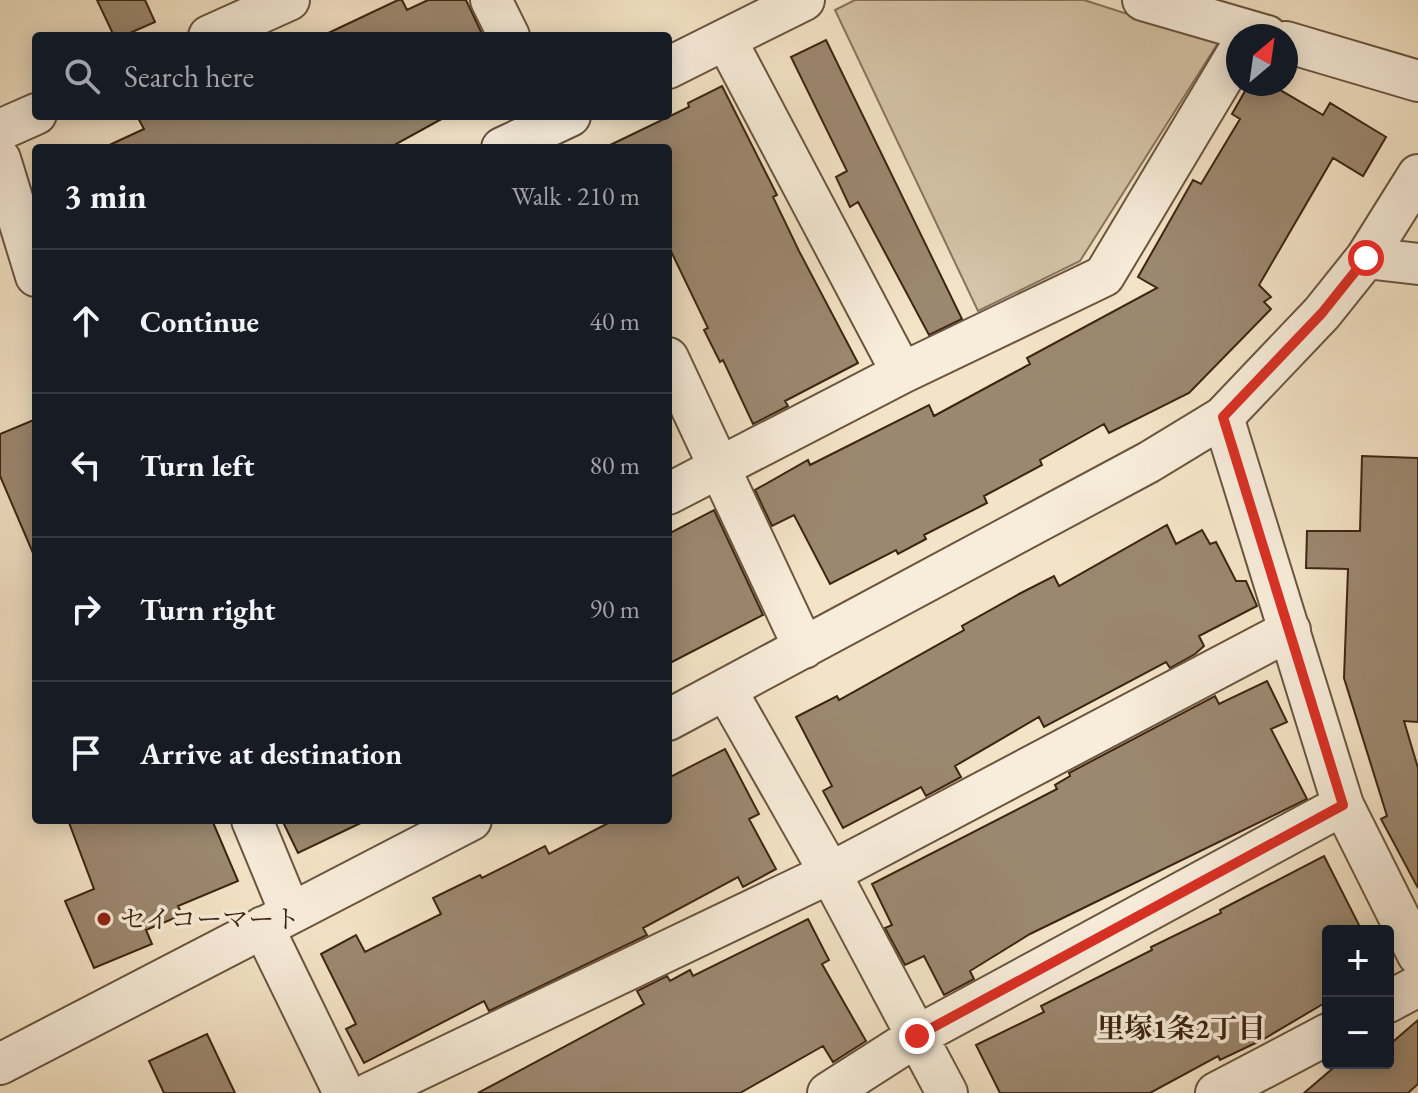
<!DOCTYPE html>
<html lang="en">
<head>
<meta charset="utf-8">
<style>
  body { margin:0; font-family:"EB Garamond","Noto Serif JP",serif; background:#242831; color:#f1f3f6 }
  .controls { position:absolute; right:24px; bottom:24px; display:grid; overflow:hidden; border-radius:8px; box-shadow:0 4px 20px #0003 }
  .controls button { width:72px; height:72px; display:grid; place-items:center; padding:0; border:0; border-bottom:2px solid #363941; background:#171b24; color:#f1f3f6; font:40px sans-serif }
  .compass { position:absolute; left:1226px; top:24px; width:72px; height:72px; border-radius:50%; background:#171b24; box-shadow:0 4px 20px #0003; rotate:29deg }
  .stop { position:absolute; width:24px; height:24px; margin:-18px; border:6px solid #d93025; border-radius:50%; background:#fff }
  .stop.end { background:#d93025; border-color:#fff; box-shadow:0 2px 8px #0008 }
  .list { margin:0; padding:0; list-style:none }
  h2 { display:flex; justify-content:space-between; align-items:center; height:104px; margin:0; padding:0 32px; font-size:34px }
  h2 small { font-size:26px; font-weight:400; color:#9ea1a6 }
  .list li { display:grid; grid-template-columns:52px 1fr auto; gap:24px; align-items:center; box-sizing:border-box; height:144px; padding:0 32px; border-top:2px solid #363941 }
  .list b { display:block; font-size:30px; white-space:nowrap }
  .list em { font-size:26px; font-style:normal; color:#9ea1a6 }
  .icon { flex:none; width:44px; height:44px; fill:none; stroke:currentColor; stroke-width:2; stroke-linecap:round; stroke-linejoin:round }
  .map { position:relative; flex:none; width:1418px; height:1093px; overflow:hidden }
  .search { position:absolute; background:#171b24; box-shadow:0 4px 20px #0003; left:32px; top:32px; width:640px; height:88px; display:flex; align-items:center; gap:20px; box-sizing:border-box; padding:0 28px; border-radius:8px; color:#9ea1a6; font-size:30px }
  .panel { position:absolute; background:#171b24; box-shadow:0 4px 20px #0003; left:32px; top:144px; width:640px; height:680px; border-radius:8px }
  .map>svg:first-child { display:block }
</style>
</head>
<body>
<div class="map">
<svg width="1418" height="1093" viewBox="0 0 1418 1093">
  <rect width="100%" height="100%" fill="#f4e4c7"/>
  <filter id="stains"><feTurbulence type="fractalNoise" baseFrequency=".0025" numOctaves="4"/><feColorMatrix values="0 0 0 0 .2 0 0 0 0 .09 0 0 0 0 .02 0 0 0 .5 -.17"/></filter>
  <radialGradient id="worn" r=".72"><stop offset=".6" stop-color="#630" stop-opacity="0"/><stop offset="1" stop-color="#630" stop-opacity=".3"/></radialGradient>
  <path fill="#d5c4a8" stroke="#88745d" stroke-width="2" d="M855,0h229l134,43 -138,218 -102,50 -143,-301z"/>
  <path fill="#9c8870" stroke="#3c2512" stroke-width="2" d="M97,0h48l10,22 -32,14h-9z
    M398,0h4l5,10 21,-10h38l17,36h-161z
    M826,40l136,279 -33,16 -71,-133 -8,5 -14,-30 11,-6 -56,-114z
    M1249,84h21l53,31 7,-12 56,34 -23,39 -30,-18 -74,127 12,12 -7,5 7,7 -82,84 -80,40 -5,-9 -64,36 2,5 -58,31 3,7 -63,32 2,4 -28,15 -2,-4 -66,34 -36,-69 -22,11 -17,-36 53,-30 2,5 119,-60 5,11 96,-52 -3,-6 130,-70 -19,-11 55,-97 8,4 39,-65 -8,-5z
    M722,86l55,109 -4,2 26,54 59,112 -73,38 3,5 -35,18 -30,-64 -3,2 -16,-32 4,-2 -40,-83v-97h-64l85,-41 -1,-4z
    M137,116h310l-58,32h-286l41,-19z
    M36,419v141l-36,-84v-42z
    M1362,456l56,2v264l-14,-1 14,47v120l-37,-69 6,-3 -43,-138 4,-109 -42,-1 1,-37h53z
    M714,510l49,105 -95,49v-130z
    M1167,525l9,19 26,-14 8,14 6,-2 20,39h10l11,25 -58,30 5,10 -9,8 -25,14 -4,-6 -122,65 -5,-10 -84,49 6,11 -35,19 -5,-9 -78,41 -20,-37 9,-5 -36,-69 41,-21 2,4 125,-70 -2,-4 57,-32 35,-18 5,10z
    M1267,681l20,41 -16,7 36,70 -277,135 -60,37 4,8 -30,16 -20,-39 -19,9 -20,-37 7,-3 -20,-41 185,-95 -2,-4 15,-9 -1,-3 146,-77 4,8z
    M725,749l34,65 -10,5 27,50 -33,18 -5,-10 -95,51 4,7 -158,76 -5,-10 -120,62 -18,-34 10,-5 -35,-70 35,-19 9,17 76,-38 -8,-16 47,-23 2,3 63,-32 4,8 65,-34h54v-42z
    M68,820h144l26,61 -60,25 4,9 -36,15 6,14 -58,24 -29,-67 29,-12z
    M282,820h85l-69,33z
    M1324,856l38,75h-34v70l-66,39 -42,20 -2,-4 -68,37h-150l-24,-48 68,-33 -3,-6 111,-56 -1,-3 70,-34 -1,-3z
    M808,919l21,41 -7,4 44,77 -33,21 -10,-16 -83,47h-262l166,-89 -7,-13 30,-15 3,5 20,-11 3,6z
    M1418,1020v64l-10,9h-104l35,-30h49v-17z
    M207,1034l28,59h-71l-15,-32z"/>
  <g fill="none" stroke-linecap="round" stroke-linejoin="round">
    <g stroke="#6a553f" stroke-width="44">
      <path id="minor" d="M491,0l18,36
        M1143,0l124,36
        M209,36l80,-36
        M726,40l176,333
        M1286,42l132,39
        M668,68l136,-68
        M0,130l36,-16
        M502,148l68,-32
        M0,159l36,117
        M1366,258l52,6
        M668,358l136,290
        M1223,417l120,388 75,150
        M668,494l234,-121 202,-97 134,-224
        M726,690l104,183 117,220
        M668,720l481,-258 74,-45 99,-104 44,-55 52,-83
        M252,820l38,92
        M263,927l81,166
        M1388,1002l30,-16
        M0,1064l471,-244
        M370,1093l460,-220 460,-243
        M828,1093l89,-57 426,-231
        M1216,1093l112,-59"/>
    </g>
    <use href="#minor" stroke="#f8eddb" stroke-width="40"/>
  </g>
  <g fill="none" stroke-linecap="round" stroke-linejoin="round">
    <path stroke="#d93025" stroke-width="10" d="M917,1036l426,-231 -120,-388 99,-104 44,-55"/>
  </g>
  <circle fill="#8f2418" stroke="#f8eddb" stroke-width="3" cx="104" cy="919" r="8"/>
  <g text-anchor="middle" stroke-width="7" stroke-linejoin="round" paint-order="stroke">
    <g font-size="26" fill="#3c2512" stroke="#f8eddb" text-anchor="start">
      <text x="120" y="928">セイコーマート</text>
    </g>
    <g font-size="28" font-weight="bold" fill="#3c2512" stroke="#f8eddb">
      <text x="1181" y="1038">里塚1条2丁目</text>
    </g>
  </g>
  <rect width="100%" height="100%" filter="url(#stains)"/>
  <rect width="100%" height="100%" fill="url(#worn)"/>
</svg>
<div class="controls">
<button>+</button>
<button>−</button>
</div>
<svg class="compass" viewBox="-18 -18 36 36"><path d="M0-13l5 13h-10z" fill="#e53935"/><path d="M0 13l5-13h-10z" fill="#9ea1a6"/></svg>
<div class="stop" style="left:1366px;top:258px"></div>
<div class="stop end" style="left:917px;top:1036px"></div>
<div class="search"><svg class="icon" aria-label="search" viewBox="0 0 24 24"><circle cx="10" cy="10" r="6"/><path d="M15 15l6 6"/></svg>Search here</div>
<section class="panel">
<h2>3 min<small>Walk · 210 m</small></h2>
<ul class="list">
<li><svg class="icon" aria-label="ahead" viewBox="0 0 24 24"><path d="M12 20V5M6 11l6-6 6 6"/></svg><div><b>Continue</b></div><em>40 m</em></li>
<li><svg class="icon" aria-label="left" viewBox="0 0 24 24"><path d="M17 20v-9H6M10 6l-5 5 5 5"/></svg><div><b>Turn left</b></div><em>80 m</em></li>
<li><svg class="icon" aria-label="right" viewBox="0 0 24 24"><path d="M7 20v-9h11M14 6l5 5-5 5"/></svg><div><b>Turn right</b></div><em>90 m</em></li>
<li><svg class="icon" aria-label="arrive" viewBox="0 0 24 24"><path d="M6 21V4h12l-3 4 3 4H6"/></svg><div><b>Arrive at destination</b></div></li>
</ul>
</section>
</div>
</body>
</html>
